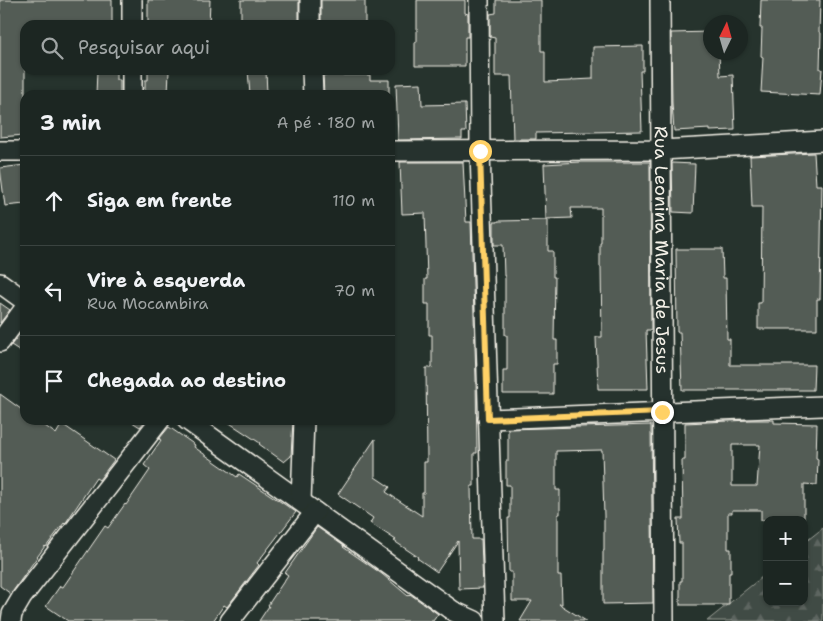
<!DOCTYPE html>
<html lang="pt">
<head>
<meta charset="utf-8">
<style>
  body { margin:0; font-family:"Shantell Sans",sans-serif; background:#252e2a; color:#f1f3f6 }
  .controls { position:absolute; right:15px; bottom:15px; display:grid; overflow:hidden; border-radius:10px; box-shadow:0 1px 4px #0004 }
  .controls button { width:45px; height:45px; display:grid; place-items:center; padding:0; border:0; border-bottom:1px solid #3a4340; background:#1c2622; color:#f1f3f6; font:25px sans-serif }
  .compass { position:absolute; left:703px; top:15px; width:45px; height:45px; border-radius:50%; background:#1c2622; box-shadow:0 1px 4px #0004; rotate:5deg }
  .stop { position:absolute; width:15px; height:15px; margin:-11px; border:4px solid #ffd166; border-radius:50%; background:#fff }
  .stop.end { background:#ffd166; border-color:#fff; box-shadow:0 1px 5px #0008 }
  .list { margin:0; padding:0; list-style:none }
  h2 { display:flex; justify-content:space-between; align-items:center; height:65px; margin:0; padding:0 20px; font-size:21px }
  h2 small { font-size:16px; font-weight:400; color:#a0a5a5 }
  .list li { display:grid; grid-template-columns:32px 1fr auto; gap:15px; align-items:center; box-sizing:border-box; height:90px; padding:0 20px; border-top:1px solid #3a4340 }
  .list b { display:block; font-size:19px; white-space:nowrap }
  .list p { margin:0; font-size:16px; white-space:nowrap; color:#a0a5a5 }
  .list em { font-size:16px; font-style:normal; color:#a0a5a5 }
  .icon { flex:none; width:28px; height:28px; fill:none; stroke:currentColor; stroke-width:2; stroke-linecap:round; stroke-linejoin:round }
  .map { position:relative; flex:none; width:823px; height:621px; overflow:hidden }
  .search { position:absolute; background:#1c2622; box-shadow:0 1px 4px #0004; left:20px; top:20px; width:375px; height:55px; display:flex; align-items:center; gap:12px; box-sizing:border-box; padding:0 18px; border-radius:15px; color:#a0a5a5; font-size:19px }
  .panel { position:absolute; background:#1c2622; box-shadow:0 1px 4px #0004; left:20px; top:90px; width:375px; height:335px; border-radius:15px }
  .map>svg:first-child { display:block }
</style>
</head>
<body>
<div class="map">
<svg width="823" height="621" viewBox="0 0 823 621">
  <defs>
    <pattern id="forest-firs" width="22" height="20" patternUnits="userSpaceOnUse" patternTransform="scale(1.25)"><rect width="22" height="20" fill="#414b45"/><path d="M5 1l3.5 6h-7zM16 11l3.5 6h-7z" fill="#5d6560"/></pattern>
  </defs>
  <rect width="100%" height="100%" fill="#26332d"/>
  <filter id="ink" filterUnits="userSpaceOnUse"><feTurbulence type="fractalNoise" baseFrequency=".02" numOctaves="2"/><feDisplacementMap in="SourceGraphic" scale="10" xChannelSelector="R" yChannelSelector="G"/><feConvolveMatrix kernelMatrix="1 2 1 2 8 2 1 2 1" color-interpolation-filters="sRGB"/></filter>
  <g filter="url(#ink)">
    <path fill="url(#forest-firs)" stroke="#9a9e96" d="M823,528v93h-116l60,-48v29h37v-59z"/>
    <path fill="#525c55" stroke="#f4f1e8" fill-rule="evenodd" d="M0,0h112v25h-87v110l-25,2z
      M148,0h62l-1,25h-61z
      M241,0h58v25h-58z
      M321,0h44v25h-44z
      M417,0h48v13l3,1v23h-3v29h-50v-24h2z
      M496,0h45v51h4v31l27,-1v-1l21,-1v-32l50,-1v25h-3l2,60 -106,2v6h-23l-2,-63h-16v-38l-5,-1v-23l6,-1z
      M761,0h59l-1,32 2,1 -1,36h2l-2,26 -59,-3 2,-35 -2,-1 1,-28h-2z
      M710,32v20h9l1,24 13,-1 2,55 -25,1v-2l-36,2 -2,-28 -1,-70z
      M97,70h19v10h4v15h-24z
      M148,70h21l-1,25h-23v-15h3z
      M248,70h18l1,25h-17z
      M323,75h47v5h19v15h-65z
      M421,83l1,22 43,-1 1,28h-4v7l-63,1 -1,-1 -2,-55z
      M814,153l2,32h6l-2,114h-3v30h-59v-26h3l1,-96h-10l-2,-51z
      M400,162h63l3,60h5l5,156 1,75h-3v33h-3l1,53h9l2,49 -24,1 -1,-48 -21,31 -20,-14 1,-1 -24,-16 2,-1 -26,-17 3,-5 -35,-24 37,-55v38l15,10 -4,5 36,24v-23h2v-31h3l-1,-94h6v-33h-3v-31h-4v-25h2l-2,-66 -23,1z
      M581,162h69l1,168h-5l2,59h-50l-2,-52h6l-1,-70h-1v-24h1v-35h-30l1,10 -26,1 -2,-55z
      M672,163l23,1 -2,49 -20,-1z
      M25,165v39l-20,2 -5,-38z
      M548,220v31h5v26h2l-1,63h3v24h-4v30h-50v-24h4v-35h-2v-59h-1l-1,-31h-9v-23h4v-1z
      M676,249h46l1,29h3l1,61h3v26h84l-1,25h-131l-2,-58h-3z
      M0,303l10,7 -10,13z
      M25,327v27l-14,-9z
      M0,394l25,18v8h12l19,14 6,-10 52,36 -15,20 -3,-2 -31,46 -1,-1 -18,24 -1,-1 -34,48 -11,-8z
      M129,420h17l-6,7z
      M225,420h68l-2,36 -7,6 -25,-18 1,-1z
      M751,420h23v3l43,1 -1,34 2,1 -1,26 -13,-1v36h-43v-10h-29v3h-4v36h3v24h-2v32h-49v-24h2v-38h-3l-1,-24h5l-1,-59h3v-37zM732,445h28l-3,41h-25z
      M651,425l2,178 -50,1v-53h1v-35l-2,-66 -44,1h-2v39h4v24h-2v62h3l1,28h-3l27,17h-66l12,-20h-20v-29h-3l-1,-54h2v-33h-4v-24h2v-32z
      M169,427l26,18 -1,2 43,30 2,-3 57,38 -39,51 2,2 -32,42 -3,-2 -11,16h-145l-22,-15 14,-20 3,1 42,-61 3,2 17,-24 1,1 24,-35 -6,-5 17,-25 -2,-1z
      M317,527l27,19 -1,1 39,27 26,22 2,-2 28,20 -5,7h-174l10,-15 -1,-1 20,-30 -3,-2z"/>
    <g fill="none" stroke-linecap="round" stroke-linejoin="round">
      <g stroke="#f4f1e8" stroke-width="22">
        <g id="minor">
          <path d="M310,0v25"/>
          <path d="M479,0l1,151 15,470"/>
          <path id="s1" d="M660,0l4,621"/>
          <path d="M132,25v-25"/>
          <path d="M312,70l1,25"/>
          <path d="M132,95v-25"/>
          <path d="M0,151h25"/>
          <path d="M390,151l271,-1 162,-9"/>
          <path d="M0,283l25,18"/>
          <path d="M0,342l25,-34"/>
          <path d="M488,419l335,-13"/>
          <path d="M187,420l266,191 22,10"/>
          <path d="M301,501l3,-81"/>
          <path d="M11,621l1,-7 10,-17 138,-177"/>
          <path d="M230,621l85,-109"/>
        </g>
      </g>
      <use href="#minor" stroke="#26332d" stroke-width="19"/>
    </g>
  </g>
  <g fill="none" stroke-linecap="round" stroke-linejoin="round" filter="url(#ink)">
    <path stroke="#ffd166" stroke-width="6" d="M480,151l8,268 174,-7"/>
  </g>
  <g text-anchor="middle" stroke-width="4.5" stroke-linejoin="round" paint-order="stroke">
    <g font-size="18" fill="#f4f1e8" stroke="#26332d">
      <text dy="6" stroke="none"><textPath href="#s1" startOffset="250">Rua Leonina Maria de Jesus</textPath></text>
    </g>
  </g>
</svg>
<div class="controls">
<button>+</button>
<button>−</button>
</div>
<svg class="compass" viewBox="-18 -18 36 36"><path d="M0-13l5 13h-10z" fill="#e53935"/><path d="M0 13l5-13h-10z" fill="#a0a5a5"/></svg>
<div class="stop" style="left:480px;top:151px"></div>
<div class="stop end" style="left:662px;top:412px"></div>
<div class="search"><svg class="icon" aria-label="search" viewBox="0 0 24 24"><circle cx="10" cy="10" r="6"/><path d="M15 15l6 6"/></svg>Pesquisar aqui</div>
<section class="panel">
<h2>3 min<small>A pé · 180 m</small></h2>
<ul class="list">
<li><svg class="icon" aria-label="ahead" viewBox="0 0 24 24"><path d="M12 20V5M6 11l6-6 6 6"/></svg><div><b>Siga em frente</b></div><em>110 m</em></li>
<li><svg class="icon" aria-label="left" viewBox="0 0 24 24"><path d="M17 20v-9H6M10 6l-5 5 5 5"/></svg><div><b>Vire à esquerda</b><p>Rua Mocambira</p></div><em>70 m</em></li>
<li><svg class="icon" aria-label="arrive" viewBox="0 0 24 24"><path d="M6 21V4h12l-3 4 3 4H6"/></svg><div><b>Chegada ao destino</b></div></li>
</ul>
</section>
</div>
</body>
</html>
